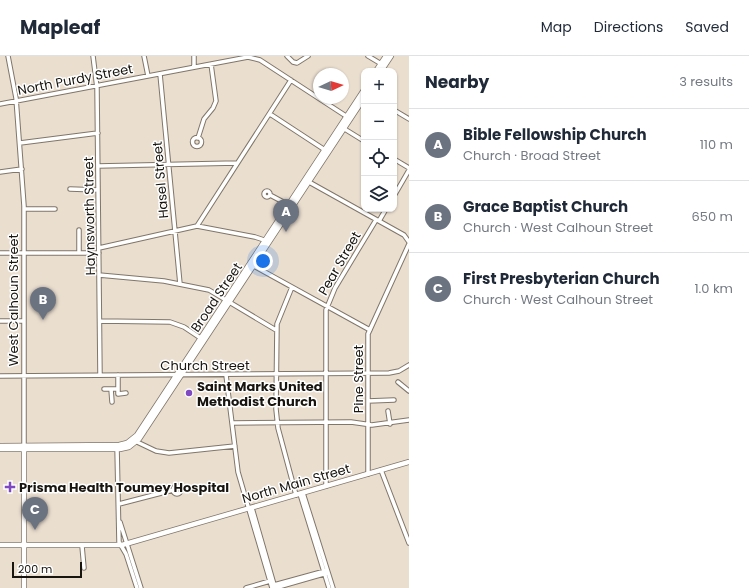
<!DOCTYPE html>
<html lang="en">
<head>
<meta charset="utf-8">
<style>
  body { margin:0; font-family:Poppins,sans-serif; background:#f2f2f3; color:#1f2937 }
  .controls { position:absolute; right:12px; top:12px; display:grid; overflow:hidden; border-radius:8px; box-shadow:0 1px 3px #0004 }
  .controls button { width:36px; height:36px; display:grid; place-items:center; padding:0; border:0; border-bottom:1px solid #e0e1e3; background:#fff; color:#1f2937; font:20px sans-serif }
  .compass { position:absolute; left:313px; top:12px; width:36px; height:36px; border-radius:50%; background:#fff; box-shadow:0 1px 3px #0004; rotate:86deg }
  .scale { position:absolute; left:12px; bottom:10px; width:70px; box-sizing:border-box; padding-left:4px; border:2px solid #18140f; border-top:0; font-size:11px; line-height:14px; white-space:nowrap; color:#18140f; -webkit-text-stroke:3px #fff; paint-order:stroke }
  .you { position:absolute; left:263px; top:205px; width:14px; height:14px; margin:-10px; border:3px solid #fff; border-radius:50%; background:#1a73e8; box-shadow:0 0 0 6px #1a73e833 }
  .badge { display:grid; place-items:center; width:26px; height:26px; border-radius:50%; background:#7e49c1; color:#fff; font-size:13px; font-weight:700 }
  .pin { position:absolute; translate:-50% -33px; filter:drop-shadow(0 1px 2px #0008) }
  .pin::after { content:''; position:absolute; top:21px; width:14px; height:12px; background:inherit; clip-path:polygon(0 0,100% 0,50% 100%) }
  .list { margin:0; padding:0; list-style:none }
  h2 { display:flex; justify-content:space-between; align-items:center; height:52px; margin:0; padding:0 16px; font-size:17px }
  h2 small { font-size:13px; font-weight:400; color:#747a83 }
  .list li { display:grid; grid-template-columns:26px 1fr auto; gap:12px; align-items:center; box-sizing:border-box; height:72px; padding:0 16px; border-top:1px solid #e0e1e3 }
  .list b { display:block; font-size:15px; white-space:nowrap }
  .list p { margin:0; font-size:13px; white-space:nowrap; color:#747a83 }
  .list em { font-size:13px; font-style:normal; color:#747a83 }
  .icon { flex:none; width:22px; height:22px; fill:none; stroke:currentColor; stroke-width:2; stroke-linecap:round; stroke-linejoin:round }
  .map { position:relative; flex:none; width:409px; height:532px; overflow:hidden }
  header { display:flex; align-items:center; gap:24px; box-sizing:border-box; height:56px; padding:0 20px; background:#fff; border-bottom:1px solid #e0e1e3 }
  header strong { font-size:19px }
  nav { display:flex; gap:22px; margin-inline-start:auto; font-size:14px }
  main { display:flex }
  aside { flex:1; background:#fff }
  .map>svg:first-child { display:block }
</style>
</head>
<body>
<header>
<strong>Mapleaf</strong>
<nav><a>Map</a><a>Directions</a><a>Saved</a></nav>
</header>
<main>
<div class="map">
<svg width="409" height="532" viewBox="0 0 409 532">
  <rect width="100%" height="100%" fill="#eadecf"/>
  <g fill="none" stroke-linecap="round" stroke-linejoin="round">
    <g stroke="#807669" stroke-width="5.5">
      <path id="minor" d="M8,0l8,42 8,108v240
        M93,0l4,32 3,287
        M144,0l4,20
        M287,0l6,6 4,1 11,-7
        M368,0l15,9
        M194,11v-11
        M160,18l20,210
        M0,48l248,-47 12,3 89,58
        M394,54l15,9
        M270,58l55,36
        M343,72l21,13
        M192.5 86a4.5 4.5 0 1 1 9 0a4.5 4.5 0 1 1-9 0Z
        M198,82l6,-19 9,-11 3,-7 -5,-37
        M20,87l78,-10
        M394,103l15,9
        M98,110l139,-3
        M0,116l22,-3
        M309,126l95,53 5,7
        M70,133l28,1
        M264 138a3 3 0 1 1 6 0a3 3 0 1 1-6 0Z
        M270,139l19,10
        M394,140l15,-26
        M24,153h31
        M379,165l7,-12
        M197,170l94,-146
        M99,192l98,-22 58,11 12,4
        M0,197h99
        M79,197v-23
        M252,209l118,65
        M99,219l65,6 45,9 67,40
        M292,231l-15,37 -1,85 2,19 18,67
        M0,265h24
        M100,265l70,1 14,5 18,12
        M118,319v19l8,-1
        M226,319l12,97 34,116
        M0,320l389,-3 10,-2 10,-6
        M398,326l11,9
        M104,333h14
        M111,333l1,13
        M368,345l26,-1
        M388,355l2,13
        M232,367l119,-1 21,3 37,-5
        M135,385l21,10 13,2 66,-7
        M117,391l2,95 7,12 11,34
        M381,414l28,73
        M368,418v-140l41,-90
        M326,430v-176l9,-22 41,-68
        M173 434a4 4 0 1 1 8 0a4 4 0 1 1-8 0Z
        M303,437l30,95
        M300,438l29,94
        M119,448l54,-14
        M252,452l23,80
        M120,466l21,66
        M82,490l2,22
        M273,531l1,-2 51,-14
        M246,532l24,-7
        M275,532l52,-15"/>
    </g>
    <g stroke="#807669" stroke-width="6">
      <path id="major" d="M376,15l10,-15
        M381,15l10,-15
        M0,390l119,-1 8,-2 10,-8 227,-345
        M0,393h120l9,-2 10,-8 225,-341
        M0,489h122l287,-83
        M24,532v-140"/>
    </g>
    <use href="#minor" stroke="#fff" stroke-width="3.5"/>
    <use href="#major" stroke="#fff" stroke-width="4.5"/>
  </g>
  <g fill="#7e49c1" stroke="#fff" stroke-width="1.5">
    <circle cx="189" cy="337" r="4"/>
    <path d="M8 425h4v4h4v4h-4v4h-4v-4h-4v-4h4z"/>
  </g>
  <g text-anchor="middle" stroke-width="3" stroke-linejoin="round" paint-order="stroke">
    <g font-size="13" fill="#18140f" stroke="#fff">
      <text transform="translate(75 23) rotate(-11)" y="5">North Purdy Street</text>
      <text transform="translate(160 124) rotate(-95)" y="5">Hasel Street</text>
      <text transform="translate(89 160) rotate(-91)" y="5">Haynsworth Street</text>
      <text transform="translate(339 207) rotate(-60)" y="5">Pear Street</text>
      <text transform="translate(216 241) rotate(-56)" y="5">Broad Street</text>
      <text transform="translate(13 244) rotate(-90)" y="5">West Calhoun Street</text>
      <text x="205" y="314">Church Street</text>
      <text transform="translate(358 323) rotate(-90)" y="5">Pine Street</text>
      <text transform="translate(296 427) rotate(-16)" y="5">North Main Street</text>
    </g>
    <g font-size="13" font-weight="bold" fill="#18140f" stroke="#fff" text-anchor="start">
      <text x="197" y="335">Saint Marks United<tspan x="197" dy="15">Methodist Church</tspan></text>
      <text x="19" y="436">Prisma Health Toumey Hospital</text>
    </g>
  </g>
</svg>
<div class="controls">
<button>+</button>
<button>−</button>
<button><svg class="icon" aria-label="locate" viewBox="0 0 24 24"><circle cx="12" cy="12" r="6"/><path d="M12 2v4M12 18v4M2 12h4M18 12h4"/></svg></button>
<button><svg class="icon" aria-label="layers" viewBox="0 0 24 24"><path d="M12 4l9 5-9 5-9-5zM3 14l9 5 9-5"/></svg></button>
</div>
<svg class="compass" viewBox="-18 -18 36 36"><path d="M0-13l5 13h-10z" fill="#e53935"/><path d="M0 13l5-13h-10z" fill="#747a83"/></svg>
<div class="scale">200 m</div>
<div class="you"></div>
<div class="pin badge" style="left:286px;top:176px;background:#6b7280">A</div>
<div class="pin badge" style="left:43px;top:264px;background:#6b7280">B</div>
<div class="pin badge" style="left:35px;top:474px;background:#6b7280">C</div>
</div>
<aside>
<h2>Nearby<small>3 results</small></h2>
<ul class="list">
<li><span class="badge" style="background:#6b7280">A</span><div><b>Bible Fellowship Church</b><p>Church · Broad Street</p></div><em>110 m</em></li>
<li><span class="badge" style="background:#6b7280">B</span><div><b>Grace Baptist Church</b><p>Church · West Calhoun Street</p></div><em>650 m</em></li>
<li><span class="badge" style="background:#6b7280">C</span><div><b>First Presbyterian Church</b><p>Church · West Calhoun Street</p></div><em>1.0 km</em></li>
</ul>
</aside>
</main>
</body>
</html>
